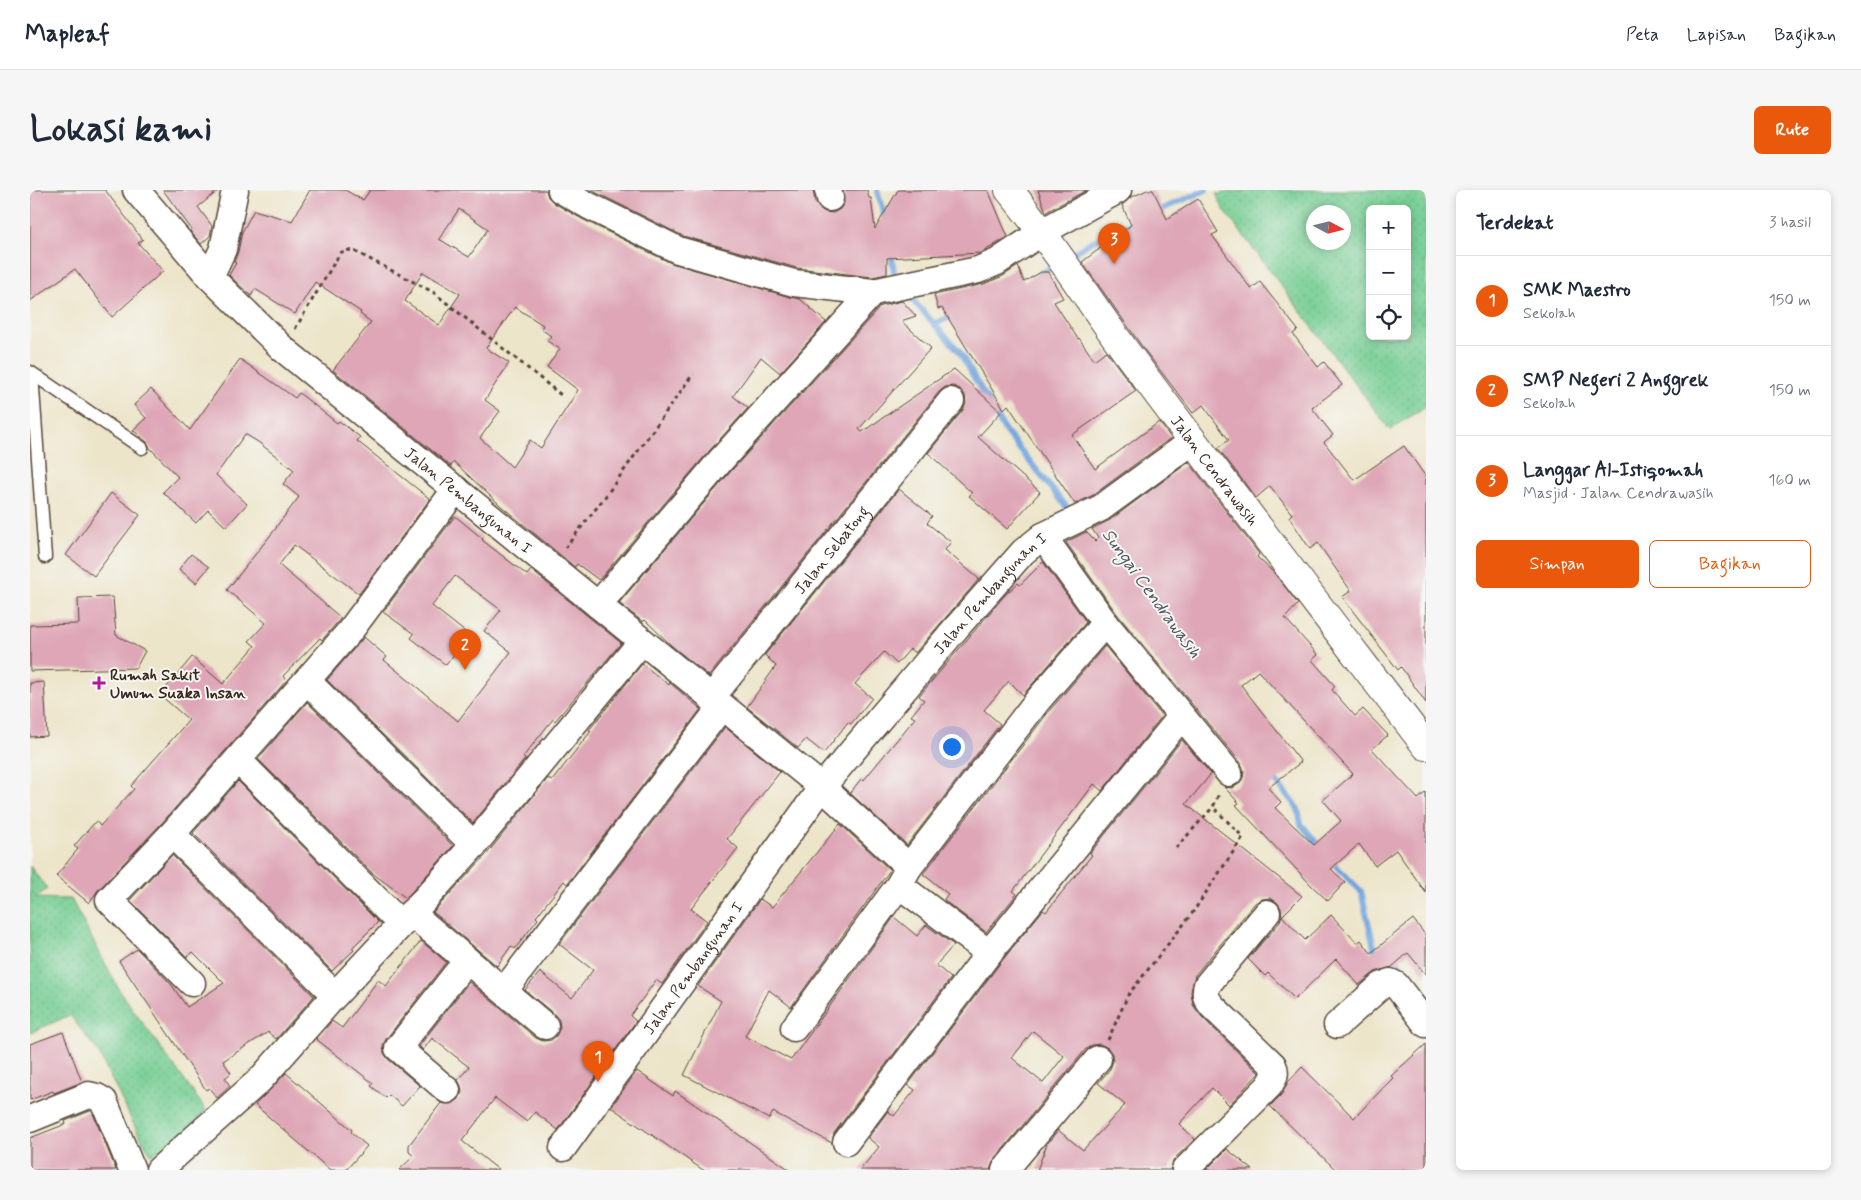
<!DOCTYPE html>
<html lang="id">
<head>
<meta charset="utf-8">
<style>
  body { margin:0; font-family:Mynerve,sans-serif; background:#f6f6f7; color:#1f2937 }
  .controls { position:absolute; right:15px; top:15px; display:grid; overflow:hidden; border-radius:8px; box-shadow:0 2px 8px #0003 }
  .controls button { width:45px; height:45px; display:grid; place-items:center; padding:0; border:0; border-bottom:1px solid #e0e1e3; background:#fff; color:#1f2937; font:25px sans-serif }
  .compass { position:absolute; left:1276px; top:15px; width:45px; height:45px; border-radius:50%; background:#fff; box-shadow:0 2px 8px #0003; rotate:97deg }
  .you { position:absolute; left:921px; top:556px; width:18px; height:18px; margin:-12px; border:4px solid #fff; border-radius:50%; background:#1a73e8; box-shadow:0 0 0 8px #1a73e833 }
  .badge { display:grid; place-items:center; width:32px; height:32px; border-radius:50%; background:#ea580c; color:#fff; font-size:16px; font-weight:700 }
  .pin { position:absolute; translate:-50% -41px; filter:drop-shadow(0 1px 2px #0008) }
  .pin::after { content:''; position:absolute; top:26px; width:18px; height:15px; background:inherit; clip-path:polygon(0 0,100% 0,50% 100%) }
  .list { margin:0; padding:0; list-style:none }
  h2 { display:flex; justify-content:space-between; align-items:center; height:65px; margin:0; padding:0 20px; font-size:21px }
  h2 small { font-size:16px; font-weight:400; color:#747a83 }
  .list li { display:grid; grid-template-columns:32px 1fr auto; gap:15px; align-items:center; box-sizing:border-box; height:90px; padding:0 20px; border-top:1px solid #e0e1e3 }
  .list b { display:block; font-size:19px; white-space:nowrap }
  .list p { margin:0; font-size:16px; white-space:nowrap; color:#747a83 }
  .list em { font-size:16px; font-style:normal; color:#747a83 }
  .actions { display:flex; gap:10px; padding:15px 20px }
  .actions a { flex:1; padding:11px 0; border:1px solid #ea580c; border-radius:8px; text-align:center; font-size:18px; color:#ea580c }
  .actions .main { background:#ea580c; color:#fff }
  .icon { flex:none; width:28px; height:28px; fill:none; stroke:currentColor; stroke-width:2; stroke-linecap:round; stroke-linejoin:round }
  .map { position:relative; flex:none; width:1396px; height:980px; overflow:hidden; border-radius:8px }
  header { display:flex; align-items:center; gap:30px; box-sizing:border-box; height:70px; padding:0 25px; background:#fff; border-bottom:1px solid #e0e1e3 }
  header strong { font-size:24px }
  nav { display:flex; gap:28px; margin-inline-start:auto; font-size:18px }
  .intro { display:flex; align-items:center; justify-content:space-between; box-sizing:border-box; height:120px; padding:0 30px }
  h1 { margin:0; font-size:35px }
  .button { padding:12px 22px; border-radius:8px; background:#ea580c; color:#fff; font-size:18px; font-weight:700 }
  main { display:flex; gap:30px; padding:0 30px }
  aside { flex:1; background:#fff; border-radius:8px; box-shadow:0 2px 8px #0003 }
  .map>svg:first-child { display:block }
</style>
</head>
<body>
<header>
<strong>Mapleaf</strong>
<nav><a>Peta</a><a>Lapisan</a><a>Bagikan</a></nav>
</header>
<div class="intro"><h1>Lokasi kami</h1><a class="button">Rute</a></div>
<main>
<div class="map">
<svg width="1396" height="980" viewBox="0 0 1396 980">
  <defs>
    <pattern id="grass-dots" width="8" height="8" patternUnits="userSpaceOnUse" patternTransform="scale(1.25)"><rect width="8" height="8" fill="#74cd93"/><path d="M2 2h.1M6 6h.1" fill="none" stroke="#65b07e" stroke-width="1.8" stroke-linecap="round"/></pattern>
  </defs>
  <rect width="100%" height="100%" fill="#f6f6f2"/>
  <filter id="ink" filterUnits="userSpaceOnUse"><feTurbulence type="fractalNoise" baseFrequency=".02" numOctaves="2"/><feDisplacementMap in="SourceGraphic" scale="10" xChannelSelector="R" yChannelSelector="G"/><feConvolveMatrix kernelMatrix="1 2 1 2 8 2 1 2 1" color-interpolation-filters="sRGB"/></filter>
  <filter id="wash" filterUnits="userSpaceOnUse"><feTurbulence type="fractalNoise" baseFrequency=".0096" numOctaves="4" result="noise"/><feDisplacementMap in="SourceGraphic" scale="20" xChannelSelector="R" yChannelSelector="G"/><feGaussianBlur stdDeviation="1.12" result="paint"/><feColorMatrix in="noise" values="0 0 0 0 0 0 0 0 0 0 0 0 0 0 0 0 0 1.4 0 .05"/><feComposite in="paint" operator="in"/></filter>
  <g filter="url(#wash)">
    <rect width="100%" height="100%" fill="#ede5ca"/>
    <path fill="url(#grass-dots)" stroke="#587c58" fill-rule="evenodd" d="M1218,0h178v216l-36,24 -166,-220 -8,-16zM1340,19h37v127h-37zM1284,22h30v30h-30z
      M0,676l17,23 -12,9 36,1 50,94 85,117 -23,26 -31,19 -12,-18 -42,-85 -28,-37 -40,18z"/>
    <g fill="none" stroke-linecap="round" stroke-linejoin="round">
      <path stroke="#71a4dd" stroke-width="6" d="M847,0l9,32
        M1125,22l51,-22
        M861,59l4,32
        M1038,67l23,-15 46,-21
        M1009,85l19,-12
        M875,102l54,59 46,80 68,84
        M904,134l21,-9
        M1241,585l27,34 3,15 20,24
        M1300,670l31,31 14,60 6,3
        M1361,767l4,2 31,38"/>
    </g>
    <g id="blocks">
      <path fill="#dea6b6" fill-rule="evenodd" d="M0,0h75l38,50 -5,3 25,28 -51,46 -37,-48 -45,32z
        M133,0h56l-21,17 14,19 -2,10 -9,8 -11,-13 2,-1z
        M280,0h35l18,10 7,-10h176l2,7 6,6 28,16 89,44 119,34 10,2 26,23 -46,51 -19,-16 -28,39 15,12 -38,42 -111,130 -22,-16 -2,3 -74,-61 -47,-44 -3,4 -118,-96 38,-48 -11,-8 1,-2 -46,-30 -20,32 -40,-25 -4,7 -22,-21 7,-12 -2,-1 4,-10 4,-20 12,-22 38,11zM429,19l29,20 -19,28 -30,-18zM393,82l37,22 -21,31 -34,-24zM485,117l28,18 -2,4 10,7 -4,5 13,8 -13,18 31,23 -37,58 -11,-8 -18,27 -32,-29 20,-27 -15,-11 24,-37 -23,-15z
        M561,0h222l2,12 4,6 6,4 8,1 7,-4 4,-6 -1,-13h24l2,8h2l4,31 23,-39h90l20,47 -27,16 -94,5v16l-15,3 -75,-9 -114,-32z
        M1008,0h49l-41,22z
        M1117,0h6l14,29 31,-20 20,33 -6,3 39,54 9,-7 38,48 -5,4 25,33 6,-5 18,23 -30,23 21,27 -9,7 30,38 50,-34 22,31v226l-25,-36 -3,3 -56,-73 9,-6 -33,-48 -8,6 -21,-32 3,-3 -22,-28 -14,12 -38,-50 11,-8 -26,-35 -10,8 -47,-61 -64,-90 49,-37 -9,-20 8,-7z
        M988,76l6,16 17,-10h7l15,26 -9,4 24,37 1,-1 15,22 12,-9 30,40 -64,44 23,34 64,-47 12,16 -78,57 -18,9 -67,-99 -4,4 -62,-101 -4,1 -4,-14 50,-11 19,-8z
        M872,111l14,15 -15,5 30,27 -72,81 3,3 92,-63 47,43 -23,25 62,55 -33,37 -38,-33 3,-3 -44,-40 35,-43 3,-6 -1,-9 -5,-6 -7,-3 -8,1 -6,5 -230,284 -37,-30 -27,-26 -2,2 -24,-19 113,-133 149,-164z
        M210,169l55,39 4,-5 38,30 2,-2 21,16 -3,4 73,58 -71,95 -65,-49 -15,20 62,53 -19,22 -2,-2 -37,38 3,5 -125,143 -63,66 -9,13 -33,-27 22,-27 -4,-3 22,-25 4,5 34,-37 -3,-3 58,-66 -29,-25 32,-38 31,27 32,-38 -6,-5 17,-18 -39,-33 50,-63h-1l23,-30 -16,-13 11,-14 -36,-28 -13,-8 -29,41 31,29 -21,23 -18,-17 -12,13 -33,-31 15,-15 -28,-29 -3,-6 -14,-12 13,-12 -12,-13 17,-16 39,41z
        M1159,272l70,92 -2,3 17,16 24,31 -13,14 33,37 -6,5 23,26 -3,4 23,26 8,-7 25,26 -16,14 46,50 8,-7v101l-30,-43 -21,16 -16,-22 -28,25 14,13 -17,19 -16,-15 -76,-81 3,-2 -15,-16 8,1 7,-4 4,-6 1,-7 -3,-8 -124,-149 -51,-72 20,-10 9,9 3,-3 -6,-9 18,-9zM1228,481l95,103 -30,26 18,21 -27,24 -39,-37 6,-6 -13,-14 33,-26 -60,-77z
        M869,299l33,27 -5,7 24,19 -6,8 34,29 -64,74 -5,-4 -13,15 -13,-12 -29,32 17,14 -21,26 -3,-2 -24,31 -18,-14 -8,9 -51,-41 29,-41 -11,-11z
        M81,303l29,22 -46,61 -28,-21z
        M425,326l28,23 -1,1 45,35 4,-5 90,73 -66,78 -2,-2 -30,38 2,2 -52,64 -146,-143 37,-43 23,20 -3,3 74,61 53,-69 -27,-21 17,-21 -46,-34 -23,30 37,29 -23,30 -35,-27 3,-4 -31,-22z
        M161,364l18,13 -13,16 -17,-14z
        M1013,372l43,60 -63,73 -14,-14 -25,29 16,14 -93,121 -57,-52 11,-14 2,2 52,-63 -4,-2 13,-16 -5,-4 86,-101 13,-12 2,2z
        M83,407l3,38 29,16 -9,17 -106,3v-46l49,-1 -1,-26z
        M1075,456l57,70 -60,75 -8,-7 -81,107 4,3 -31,38 -40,-30 -2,-3 4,-5 -25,-20 127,-164z
        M612,474l27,21 1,-2 31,26 -134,175 -3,-3 -28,36 2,2 -23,30 -4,-3 -14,20 -64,-54 53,-57 62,-77 4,3 7,-9 32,-41 -2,-1z
        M14,492l3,54 -17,1v-54z
        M277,512l146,144 -47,52 -34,-25 -114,-114z
        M695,537l55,45 -53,67 11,9 -47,61 16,12 -45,63 -6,-4 -26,36 6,5 -78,109 -23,-18 -8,10 -32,-24 -33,43 37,29h-100l15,-14 -5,-4v-7l32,-42 11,1 7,-5 3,-7 -1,-6 -3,-6 11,-13 -37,-29 -9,12 -4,-4 50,-64 67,56 7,3 8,-1 5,-4 4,-8 -1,-8 -4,-5 -30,-25 15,-18 32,26 21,-28 -34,-26z
        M1152,550l29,34 -25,30 116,92 -20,20 23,24 26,-25 26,28 4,-3 10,13 42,-34 13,17v39l-18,-22 -16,14 -17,5 -16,13 -23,-26 -41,40 -27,-26 -3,3 -17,-17 31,-36 3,-7 -1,-8 -4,-6 -7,-4 -8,1 -7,4 -60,72 -4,17 2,13 9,12 57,56 -30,32 -17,-17 -33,36 16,15 -21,20 -4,11h-133l10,-26 11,-14 25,20 42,-45 -27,-22 12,-14 3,-8 -1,-7 -4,-6 -8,-4 -8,1 -6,4 -92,111 -4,10h-130l19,-23 -11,-9 20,-27 6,5 21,-26 -7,-5 93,-123 42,-52 3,2 46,-57 -2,-2zM1003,841l31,25 -21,27 -31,-25z
        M208,591l140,141 -26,26 2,2 -22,21 -139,-138z
        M810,634l50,46 -99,137 -22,-17 -24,46 46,24 103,-143 23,19 9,-11 28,20 -18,20 15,13 -117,155 -2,10 -59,-31 -4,7 -85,-44 37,-74 -23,-15 62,-87 12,8z
        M142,665l142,141 -38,43 -8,-7 -45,29 8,12 -6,5 5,8 -13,12 -8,-10 -3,2 -87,-129 18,-12 34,35 16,23 37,-24 -31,-31 -6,5 -57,-57z
        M391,751l25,21 -60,77 -3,6 1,8 4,6 32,27 -18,20 -13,-11 -3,3 -15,-12 2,-3 -57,-44 16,-18 10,7 36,-48 8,6z
        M33,842l19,50 -28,11 -1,-2 -23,9v-56z
        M1396,854v126h-90l-66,-64 12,-12 6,-12 14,-15 52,51 39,-40 -2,-2z
        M607,881l36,25 2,-5 115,79h-87l-92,-63z
        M256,883l66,57 -1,2 16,14 -21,24h-16l-75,-65z
        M60,921h2l24,59h-86v-32l36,-14 -1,-3z
        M1197,959l26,21h-47z"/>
    </g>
  </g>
  <g filter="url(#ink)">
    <use href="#blocks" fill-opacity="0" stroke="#564638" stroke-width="1"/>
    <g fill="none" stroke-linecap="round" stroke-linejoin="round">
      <g stroke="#564638" stroke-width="15">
        <path id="service" d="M0,182l112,76
          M2,185l13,182"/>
      </g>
      <g stroke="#564638" stroke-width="29">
        <g id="minor">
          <path id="s1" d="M106,0l74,87 73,72 539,438 87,80"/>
          <path d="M531,0l28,16 89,44 116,33 79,9 105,-22 19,-8 45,-30 76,-42"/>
          <path d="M798,0l2,8"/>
          <path d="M180,87l13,-28 12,-59"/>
          <path d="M1013,346l62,87 124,150"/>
          <path d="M568,415l123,-145 152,-168"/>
          <path d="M277,491l167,164"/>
          <path id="s2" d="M681,508l240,-297"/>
          <path d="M208,570l163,164"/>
          <path d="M142,644l163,161"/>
          <path d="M869,695l90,68 192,-236"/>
          <path d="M381,723l134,113"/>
          <path d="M162,793l-83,-83 63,-66 178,-203 106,-142"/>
          <path d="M474,801l218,-285"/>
          <path d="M1307,835l44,-39 9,-4 6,3 30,39"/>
          <path d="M764,838l105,-143 10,-18 129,-167 67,-77"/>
          <path d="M417,900l-49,-42 69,-88"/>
          <path d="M0,929l59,-24 8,2 7,4 28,69"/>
          <path d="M816,952l143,-189"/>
          <path id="s3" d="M533,958l259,-361 134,-159 67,-76 20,-16 58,-28 92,-67"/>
          <path d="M129,980l101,-90 75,-85 89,-95 50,-55 168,-204"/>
          <path d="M975,980l93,-111"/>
          <path d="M1155,980l84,-84c5,-8 8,-13 4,-21l-60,-58c-7,-8 -9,-12 -6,-22l60,-72"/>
        </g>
      </g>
      <g stroke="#564638" stroke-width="30">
        <g id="tertiary">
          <path id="s4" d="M979,0c45,54 82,115 124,171 96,129 195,257 293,385"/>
        </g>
      </g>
      <path stroke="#564638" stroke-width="3" stroke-dasharray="4 4" stroke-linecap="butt" d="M265,139l45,-76 6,-3 8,1 79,41 128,103
        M535,358l40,-51 88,-123
        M1146,658l37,-41
        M1078,850l20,-45 63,-80 52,-78 -30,-30 6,-13"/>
      <use href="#service" stroke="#fff" stroke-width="12"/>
      <use href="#minor" stroke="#fff" stroke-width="26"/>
      <use href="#tertiary" stroke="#fff" stroke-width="28"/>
    </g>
  </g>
  <path fill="#b5179e" stroke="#f6f6f2" stroke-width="2" d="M66.5 485.5h5v5h5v5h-5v5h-5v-5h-5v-5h5z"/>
  <g text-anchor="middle" stroke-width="4" stroke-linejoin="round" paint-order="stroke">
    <g font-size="16" fill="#3b2a1e" stroke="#f6f6f2">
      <text dy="6" stroke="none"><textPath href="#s4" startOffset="348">Jalan Cendrawasih</textPath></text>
      <text dy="6" stroke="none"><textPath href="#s1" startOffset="456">Jalan Pembangunan I</textPath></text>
      <text dy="6" stroke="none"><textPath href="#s2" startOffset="191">Jalan Sebatong</textPath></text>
      <text dy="6" stroke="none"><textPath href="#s3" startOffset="701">Jalan Pembangunan I</textPath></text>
      <text dy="6" stroke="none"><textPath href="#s3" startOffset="222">Jalan Pembangunan I</textPath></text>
    </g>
    <g font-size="16" font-weight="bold" fill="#3b2a1e" stroke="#f6f6f2" text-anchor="start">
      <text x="80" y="490">Rumah Sakit<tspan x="80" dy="18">Umum Suaka Insan</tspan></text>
    </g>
    <g font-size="18" font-style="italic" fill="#4e5561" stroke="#f6f6f2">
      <text transform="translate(1122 403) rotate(54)" y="6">Sungai Cendrawasih</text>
    </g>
  </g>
</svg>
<div class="controls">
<button>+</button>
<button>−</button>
<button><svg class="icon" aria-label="locate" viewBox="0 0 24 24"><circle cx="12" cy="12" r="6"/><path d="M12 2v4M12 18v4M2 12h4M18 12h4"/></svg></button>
</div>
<svg class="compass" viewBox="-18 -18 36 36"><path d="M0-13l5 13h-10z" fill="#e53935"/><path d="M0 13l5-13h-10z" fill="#747a83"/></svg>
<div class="you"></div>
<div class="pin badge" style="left:568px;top:892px">1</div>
<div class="pin badge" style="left:435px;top:480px">2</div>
<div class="pin badge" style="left:1084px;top:74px">3</div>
</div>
<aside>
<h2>Terdekat<small>3 hasil</small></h2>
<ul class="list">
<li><span class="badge">1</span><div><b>SMK Maestro</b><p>Sekolah</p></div><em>150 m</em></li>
<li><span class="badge">2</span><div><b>SMP Negeri 2 Anggrek</b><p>Sekolah</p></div><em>150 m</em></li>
<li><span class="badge">3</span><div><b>Langgar Al-Istiqomah</b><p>Masjid · Jalan Cendrawasih</p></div><em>160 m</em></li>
</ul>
<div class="actions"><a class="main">Simpan</a><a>Bagikan</a></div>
</aside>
</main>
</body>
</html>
